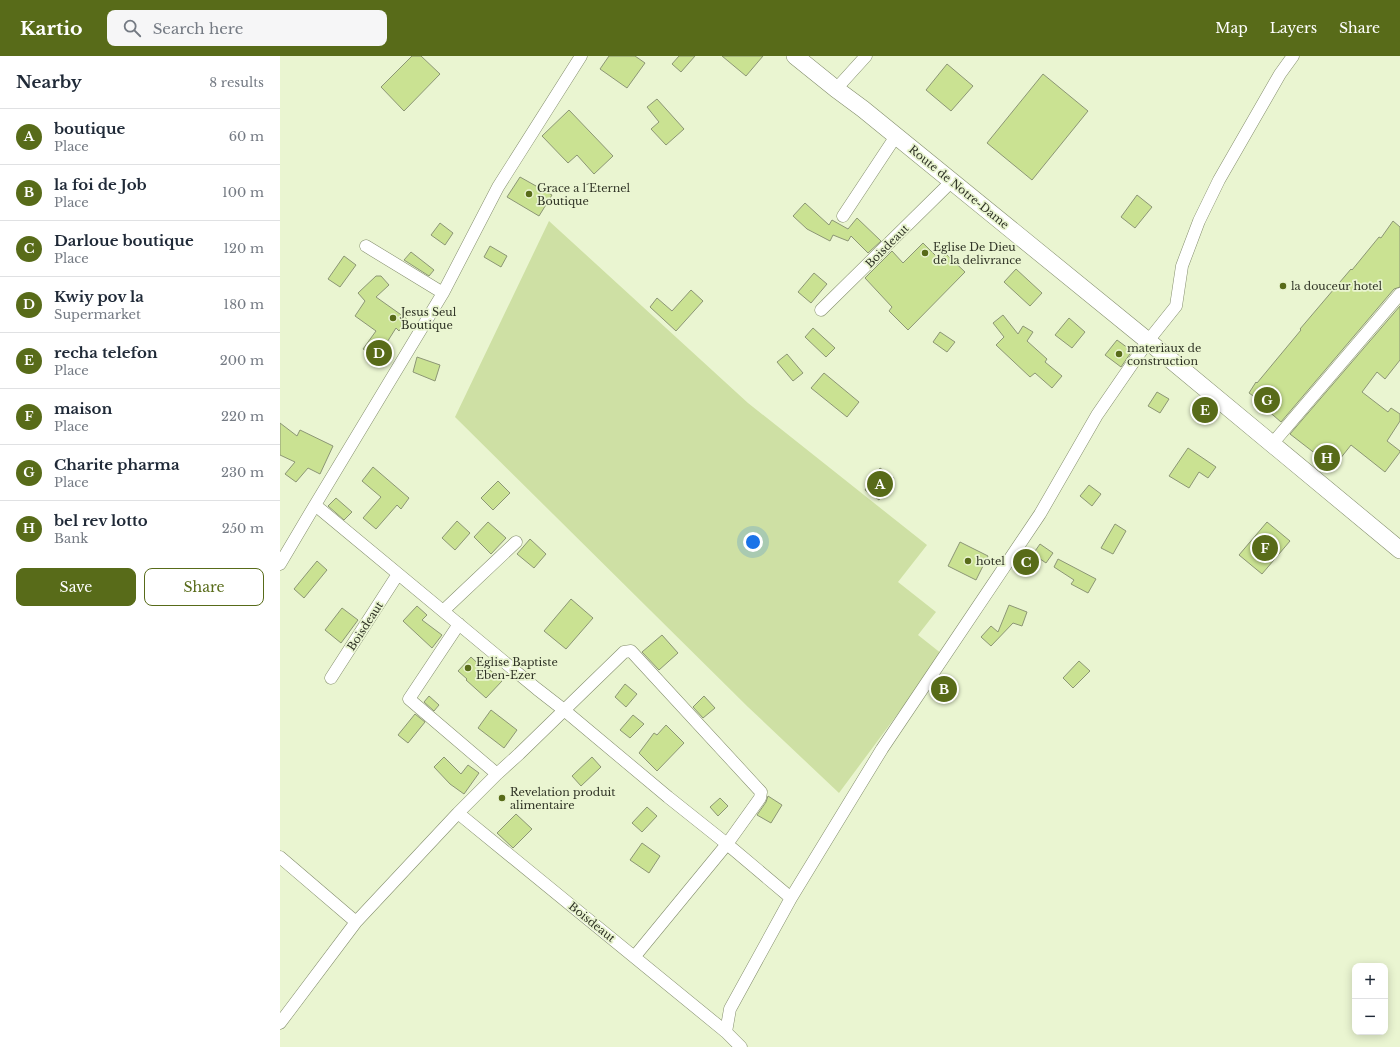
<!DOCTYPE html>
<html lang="en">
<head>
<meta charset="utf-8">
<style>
  body { margin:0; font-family:"Libre Baskerville",serif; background:#f6f6f7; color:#1f2937 }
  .controls { position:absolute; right:12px; bottom:12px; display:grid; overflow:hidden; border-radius:8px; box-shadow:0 2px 10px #0003 }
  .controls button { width:36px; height:36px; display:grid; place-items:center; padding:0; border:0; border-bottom:1px solid #e0e1e3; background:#fff; color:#1f2937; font:20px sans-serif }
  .you { position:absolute; left:473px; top:486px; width:14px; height:14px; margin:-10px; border:3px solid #fff; border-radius:50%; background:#1a73e8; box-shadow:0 0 0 6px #1a73e833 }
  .badge { display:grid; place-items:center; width:26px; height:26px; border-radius:50%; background:#586b19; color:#fff; font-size:13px; font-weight:700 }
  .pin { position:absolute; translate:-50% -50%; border:2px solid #fff; box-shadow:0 1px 4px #0006 }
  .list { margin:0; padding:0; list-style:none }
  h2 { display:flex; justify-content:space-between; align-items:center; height:52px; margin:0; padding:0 16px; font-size:17px }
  h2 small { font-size:13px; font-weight:400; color:#747a83 }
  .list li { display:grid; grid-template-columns:26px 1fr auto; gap:12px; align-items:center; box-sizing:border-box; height:56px; padding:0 16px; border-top:1px solid #e0e1e3 }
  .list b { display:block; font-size:15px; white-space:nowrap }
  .list p { margin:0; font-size:13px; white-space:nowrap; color:#747a83 }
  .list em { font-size:13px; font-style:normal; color:#747a83 }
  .actions { display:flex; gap:8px; padding:12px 16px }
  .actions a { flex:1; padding:9px 0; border:1px solid #586b19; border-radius:8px; text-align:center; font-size:14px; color:#586b19 }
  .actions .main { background:#586b19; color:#fff }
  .icon { flex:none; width:22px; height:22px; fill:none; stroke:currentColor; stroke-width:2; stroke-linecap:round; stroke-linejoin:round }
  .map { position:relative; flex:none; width:1120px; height:991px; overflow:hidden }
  header { display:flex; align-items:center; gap:24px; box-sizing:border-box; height:56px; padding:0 20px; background:#586b19; color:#fff }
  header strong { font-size:19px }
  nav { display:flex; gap:22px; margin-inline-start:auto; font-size:14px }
  .search { width:280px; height:36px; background:#f6f6f7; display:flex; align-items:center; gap:10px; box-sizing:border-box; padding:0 14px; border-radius:8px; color:#747a83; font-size:15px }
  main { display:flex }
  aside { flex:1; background:#fff }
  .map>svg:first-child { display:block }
</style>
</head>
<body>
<header>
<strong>Kartio</strong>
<div class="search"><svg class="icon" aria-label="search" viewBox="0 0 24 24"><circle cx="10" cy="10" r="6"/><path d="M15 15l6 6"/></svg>Search here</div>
<nav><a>Map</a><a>Layers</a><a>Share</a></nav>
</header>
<main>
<aside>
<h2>Nearby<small>8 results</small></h2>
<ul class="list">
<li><span class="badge">A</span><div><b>boutique</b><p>Place</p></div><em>60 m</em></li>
<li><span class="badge">B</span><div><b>la foi de Job</b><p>Place</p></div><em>100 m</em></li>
<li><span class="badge">C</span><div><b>Darloue boutique</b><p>Place</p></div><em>120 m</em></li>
<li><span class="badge">D</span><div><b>Kwiy pov la</b><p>Supermarket</p></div><em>180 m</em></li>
<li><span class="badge">E</span><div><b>recha telefon</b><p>Place</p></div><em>200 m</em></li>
<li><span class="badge">F</span><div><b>maison</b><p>Place</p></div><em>220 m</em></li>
<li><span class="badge">G</span><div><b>Charite pharma</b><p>Place</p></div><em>230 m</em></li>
<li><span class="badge">H</span><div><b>bel rev lotto</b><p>Bank</p></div><em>250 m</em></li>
</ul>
<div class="actions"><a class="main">Save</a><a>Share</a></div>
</aside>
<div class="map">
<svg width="1120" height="991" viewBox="0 0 1120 991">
  <rect width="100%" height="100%" fill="#eaf5d1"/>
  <path fill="#cee0a4" d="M269,165l199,182 179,142 -29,37 38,30 -18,23 24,19 -103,139 -91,-86 -293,-290z"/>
  <path fill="#cae292" stroke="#8c9675" d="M132,0h9l19,18 -36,37 -23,-24z
    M329,0h26l10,7 -18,25 -27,-19z
    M399,0h16l-14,16 -9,-8z
    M442,0h41l-17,20z
    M667,8l26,22 -22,25 -25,-21z
    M763,18l45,37 -56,69 -45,-37z
    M377,43l27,30 -18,16 -15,-16 8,-7 -12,-15z
    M289,54l44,46 -19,18 -17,-19 -9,8 -26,-27z
    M240,121l32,18 -13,21 -32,-19z
    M857,139l15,12 -17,21 -14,-11z
    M525,147l24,22 3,-5 16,9 9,-11 24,23 -13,12 -17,-17 -3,5 -15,-6 -3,6 -23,-12 -14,-13z
    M1113,165l7,6v60l-6,2 -113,133 -23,-20 1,-2 -10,-7 7,-11 1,1 44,-53 -1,-1 51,-60 1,1 27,-33 2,1z
    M160,167l13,10 -8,12 -14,-10z
    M643,187l17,17 6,-6 19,18 -57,58 -19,-19 3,-4 -27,-29 27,-27 11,12z
    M210,190l17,10 -6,11 -17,-10z
    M131,196l23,18 -5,6 -25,-16z
    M64,200l12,9 -16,22 -12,-8z
    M736,213l26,24 -12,13 -26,-24z
    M534,217l13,11 -16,19 -13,-11z
    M96,220h5l8,9 -13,12 31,22 -8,12 -3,-3 -19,30 -14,-9 13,-18 -21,-15 10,-15 -7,-8z
    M411,234l12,11 -27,30 -26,-24 7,-9 15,13z
    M1120,250v54l-15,19 -8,-7 -15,20 26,20 3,-4 9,6v7l-13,20 13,10v1l-15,20 -34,-27 -19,24 -12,-10 1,-1 -31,-24z
    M723,259l15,19 5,-8 10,6 -6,9 20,18 -2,3 17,14 -10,12 -17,-15 -5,4 -34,-32 8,-8 -11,-14z
    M789,262l16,14 -13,16 -17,-13z
    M533,272l22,20 -9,9 -21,-20z
    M660,276l15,10 -8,10 -14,-10z
    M837,284l15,11 -11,16 -16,-12z
    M507,298l16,19 -10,8 -16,-19z
    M137,301l23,8 -5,16 -22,-9z
    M544,317l35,29 -12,15 -36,-29z
    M877,336l12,7 -9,14 -12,-7z
    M0,367l17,13 3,-6 33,16 -13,28 -12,-6 -12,14 -11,-8 10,-12 -15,-7z
    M908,392l28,19 -8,11 -9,-6 -10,16 -20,-12z
    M93,411l36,31 -8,11 -4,-4 -21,24 -13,-11 18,-21 -19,-16z
    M600,412l14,10 -15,22 -14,-10z
    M218,425l12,12 -17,17 -12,-12z
    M809,429l12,9 -9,12 -12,-10z
    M56,442l16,14 -8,8 -16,-14z
    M177,465l13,12 -15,17 -13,-12z
    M208,466l18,16 -15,16 -17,-17z
    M987,466l23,19 -28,33 -23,-19z
    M835,468l11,7 -13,23 -12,-6z
    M250,483l16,15 -12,14 -17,-14z
    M680,486l28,14 -12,24 -28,-14z
    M760,488l13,9 -7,10 -13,-9z
    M778,503l38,20 -8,14 -17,-9 3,-4 -20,-13z
    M37,505l10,9 -23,28 -10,-9z
    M291,543l22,19 -27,31 -22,-18z
    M729,549l18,7 -5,14 -9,-3 -22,23 -10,-9 10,-11 7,6z
    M137,550l10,9 -5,5 20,15 -10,13 -29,-27z
    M62,552l16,12 -17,23 -16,-13z
    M382,579l16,18 -19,17 -17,-18z
    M191,601l16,15 2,-3 13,12 -16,17 -20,-18 1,-1 -9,-8z
    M799,605l11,10 -17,17 -10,-10z
    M345,628l12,10 -11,13 -11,-10z
    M149,640l10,9 -5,6 -10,-9z
    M424,640l11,12 -12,10 -10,-11z
    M211,654l26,20 -13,18 -26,-20z
    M135,658l10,8 -17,21 -10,-8z
    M353,659l11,9 -14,14 -10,-8z
    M386,669l18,18 -27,28 -18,-18 15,-20 3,2z
    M164,701l17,17 7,-9 11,8 -15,21 -14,-10 -16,-17z
    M312,701l9,10 -20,19 -9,-10z
    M488,740l14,9 -11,18 -14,-8 9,-13z
    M440,742l8,8 -10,10 -8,-9z
    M367,751l10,9 -15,16 -10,-9z
    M236,758l16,15 -19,19 -16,-15z
    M362,787l18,13 -11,17 -19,-13z"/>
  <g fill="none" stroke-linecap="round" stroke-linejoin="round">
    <g stroke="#838d6c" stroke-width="13">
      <path id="street" d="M301,0l-83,131 -55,106 -128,212 222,184 27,21 104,87 59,47 64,54
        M556,33l30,-33
        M563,160l53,-80
        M86,190l77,47
        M541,254l131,-129
        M992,388l128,-150
        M0,508l35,-59
        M163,555l73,-69
        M179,568l-50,75 88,75
        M51,622l67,-104
        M178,757l268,219 15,15
        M0,801l76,65
        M0,967l76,-101 102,-109 39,-39 22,-20 105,-102 7,-1 130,141 -1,6 -33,46 -92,112
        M446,976l4,-23 61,-111 91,-149 158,-235 57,-99 51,-74 28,-35 6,-40 17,-45 20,-41 61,-106 13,-18"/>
    </g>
    <g stroke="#838d6c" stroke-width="18">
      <path id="secondary" d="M515,0l41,33 27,20 285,232 252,209"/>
    </g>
    <use href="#street" stroke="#fff" stroke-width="12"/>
    <use href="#secondary" stroke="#fff" stroke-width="17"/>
  </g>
  <g fill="#586b19" stroke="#eaf5d1" stroke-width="1.5">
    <circle cx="249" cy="138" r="4"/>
    <circle cx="645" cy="197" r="4"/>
    <circle cx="1003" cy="230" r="4"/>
    <circle cx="113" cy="262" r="4"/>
    <circle cx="839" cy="298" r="4"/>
    <circle cx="688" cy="505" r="4"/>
    <circle cx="188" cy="612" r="4"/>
    <circle cx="222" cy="742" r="4"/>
  </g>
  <g text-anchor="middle" stroke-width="3.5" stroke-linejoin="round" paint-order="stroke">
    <g font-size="11" fill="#303426" stroke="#eaf5d1">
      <text transform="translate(679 131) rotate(39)" y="4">Route de Notre-Dame</text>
      <text transform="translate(607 190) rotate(-45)" y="4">Boisdeaut</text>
      <text transform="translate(85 570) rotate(-57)" y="4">Boisdeaut</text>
      <text transform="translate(312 866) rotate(39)" y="4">Boisdeaut</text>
    </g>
    <g font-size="11" fill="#303426" stroke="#eaf5d1" text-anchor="start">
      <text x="257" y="136">Grace a l´Eternel<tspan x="257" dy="13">Boutique</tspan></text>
      <text x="653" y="195">Eglise De Dieu<tspan x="653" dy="13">de la delivrance</tspan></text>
      <text x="1011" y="234">la douceur hotel</text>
      <text x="121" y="260">Jesus Seul<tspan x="121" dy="13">Boutique</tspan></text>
      <text x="847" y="296">materiaux de<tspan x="847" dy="13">construction</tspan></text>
      <text x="696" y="509">hotel</text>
      <text x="196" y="610">Eglise Baptiste<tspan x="196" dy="13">Eben-Ezer</tspan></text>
      <text x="230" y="740">Revelation produit<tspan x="230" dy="13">alimentaire</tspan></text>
    </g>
  </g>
</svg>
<div class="controls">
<button>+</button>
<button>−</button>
</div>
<div class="you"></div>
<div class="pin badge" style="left:600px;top:428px">A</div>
<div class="pin badge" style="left:664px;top:633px">B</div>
<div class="pin badge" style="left:746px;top:506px">C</div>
<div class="pin badge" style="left:99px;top:297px">D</div>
<div class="pin badge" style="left:925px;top:354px">E</div>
<div class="pin badge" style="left:985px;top:492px">F</div>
<div class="pin badge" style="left:987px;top:344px">G</div>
<div class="pin badge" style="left:1047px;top:402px">H</div>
</div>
</main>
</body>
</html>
